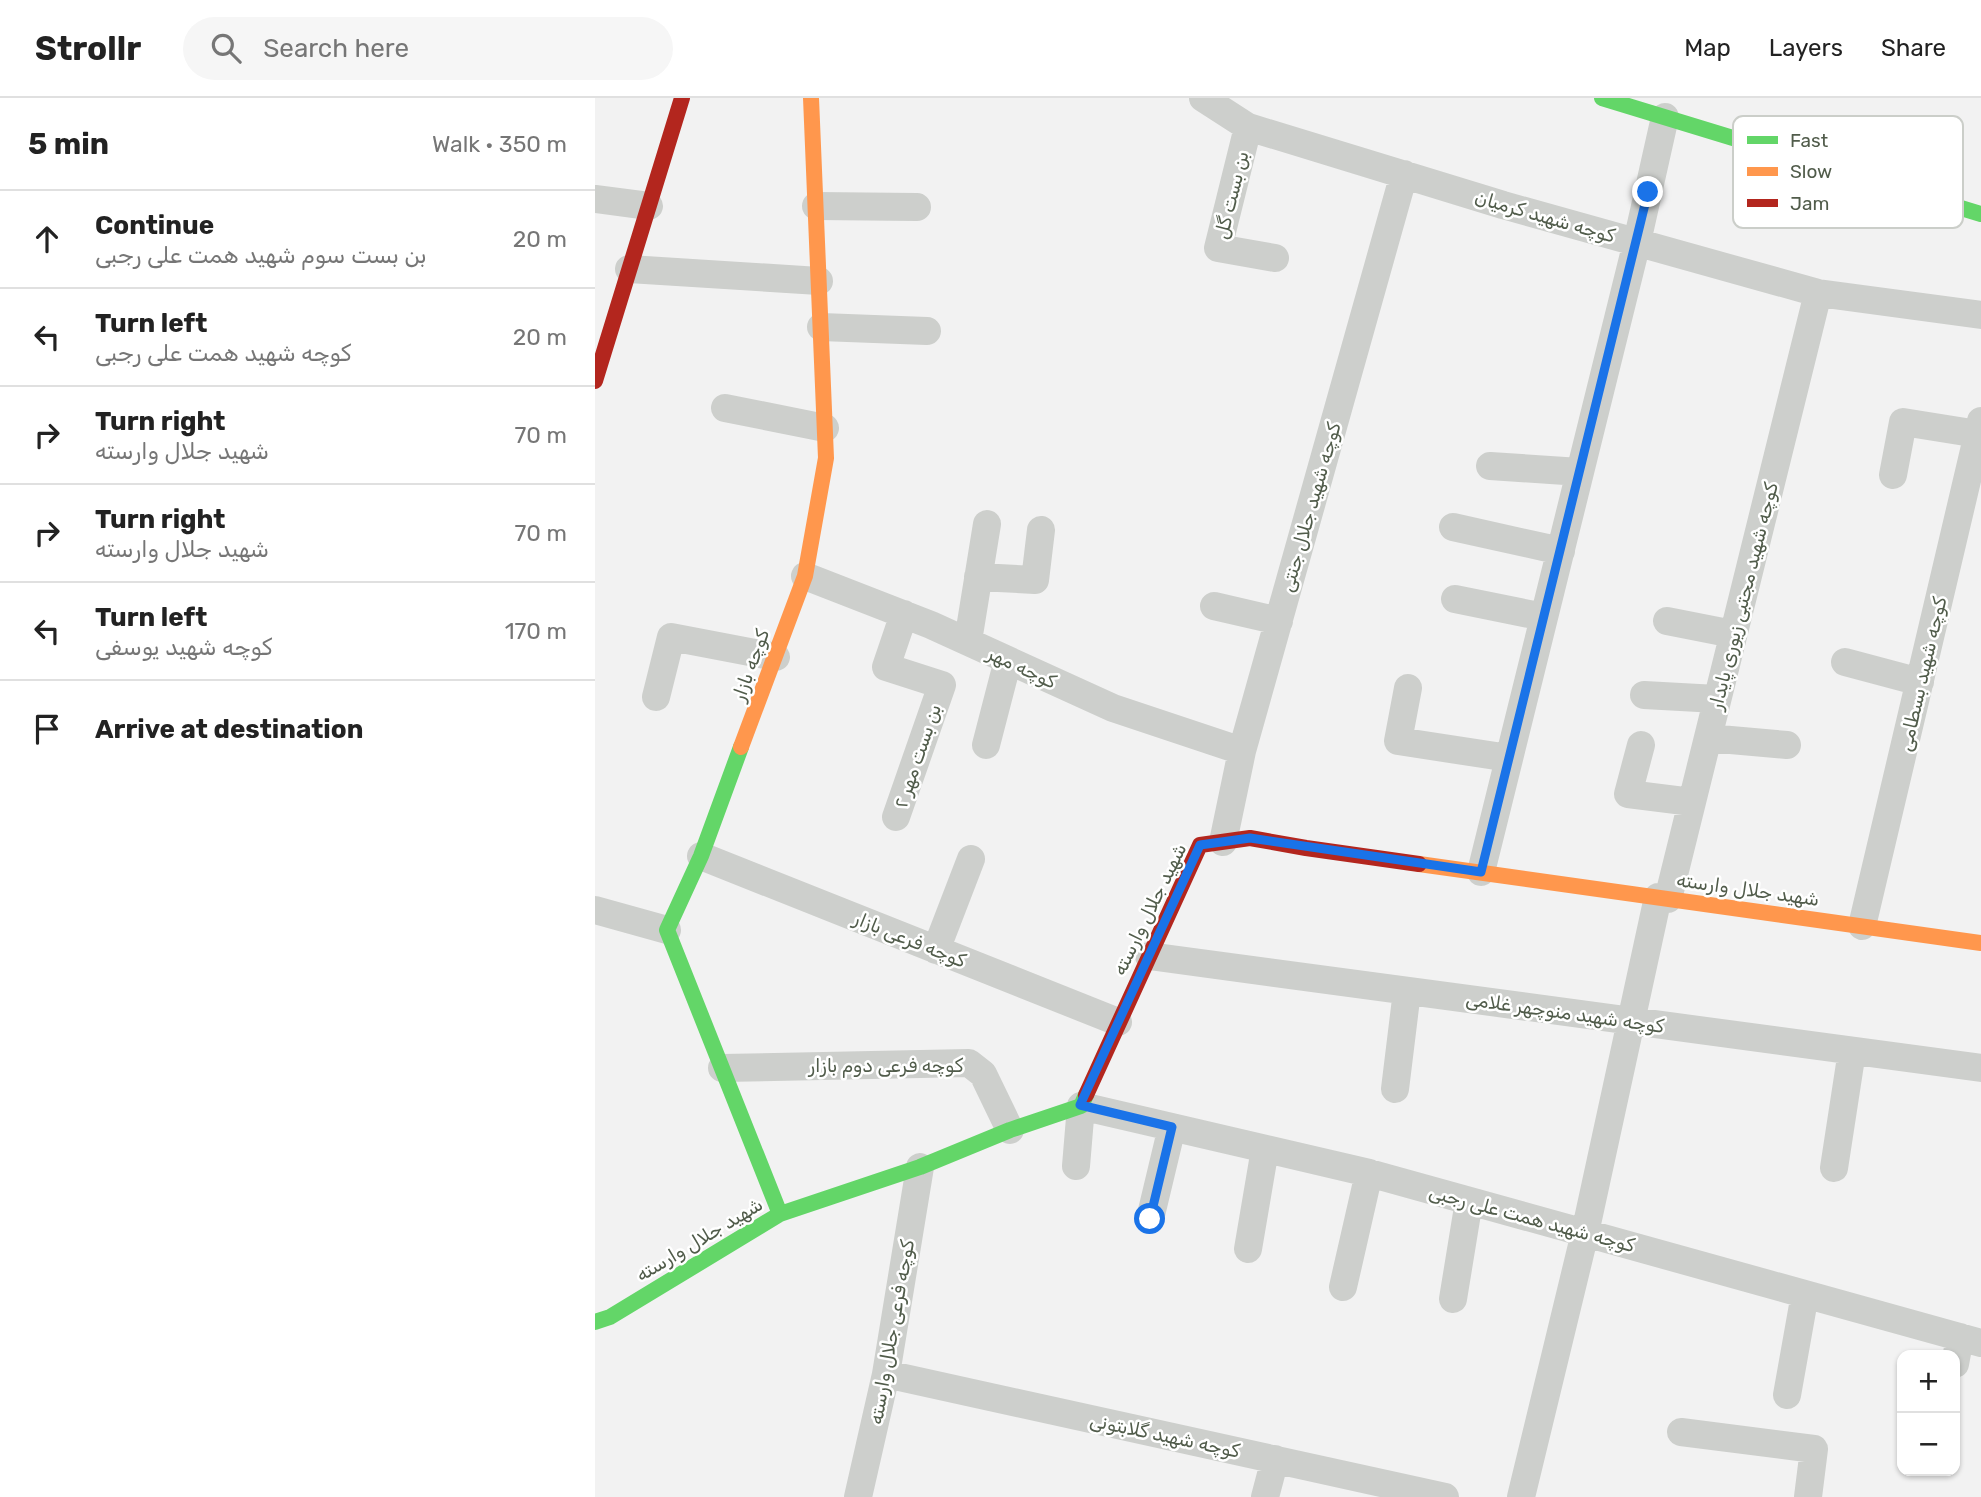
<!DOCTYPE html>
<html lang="en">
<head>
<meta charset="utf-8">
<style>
  body { margin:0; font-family:Rubik,"Noto Naskh Arabic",sans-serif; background:#f6f6f6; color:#222 }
  .controls { position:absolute; right:21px; bottom:21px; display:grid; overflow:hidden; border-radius:14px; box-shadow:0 2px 5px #0004 }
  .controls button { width:63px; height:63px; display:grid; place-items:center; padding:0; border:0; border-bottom:2px solid #e0e0e0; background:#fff; color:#222; font:35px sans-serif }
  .stop { position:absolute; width:21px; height:21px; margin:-16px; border:5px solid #1a73e8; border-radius:50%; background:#fff }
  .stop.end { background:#1a73e8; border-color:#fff; box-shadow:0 2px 7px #0008 }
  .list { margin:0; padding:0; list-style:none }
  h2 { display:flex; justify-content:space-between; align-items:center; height:91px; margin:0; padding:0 28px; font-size:30px }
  h2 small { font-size:23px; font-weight:400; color:#767676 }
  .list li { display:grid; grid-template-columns:46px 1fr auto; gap:21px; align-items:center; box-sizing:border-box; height:98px; padding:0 28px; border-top:2px solid #e0e0e0 }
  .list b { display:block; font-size:26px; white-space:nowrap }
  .list p { margin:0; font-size:23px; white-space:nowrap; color:#767676 }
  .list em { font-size:23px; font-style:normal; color:#767676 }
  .icon { flex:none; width:38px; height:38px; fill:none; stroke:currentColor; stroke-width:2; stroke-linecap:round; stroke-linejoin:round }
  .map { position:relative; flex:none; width:1386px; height:1399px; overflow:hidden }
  header { display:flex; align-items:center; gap:42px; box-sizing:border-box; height:98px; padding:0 35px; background:#fff; border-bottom:2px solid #e0e0e0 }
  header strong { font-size:33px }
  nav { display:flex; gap:38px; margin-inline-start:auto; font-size:24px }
  .search { width:490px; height:63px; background:#f6f6f6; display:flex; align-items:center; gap:18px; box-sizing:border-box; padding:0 24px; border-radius:38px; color:#767676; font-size:26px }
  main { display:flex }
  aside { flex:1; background:#fff }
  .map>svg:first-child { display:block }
</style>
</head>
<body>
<header>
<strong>Strollr</strong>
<div class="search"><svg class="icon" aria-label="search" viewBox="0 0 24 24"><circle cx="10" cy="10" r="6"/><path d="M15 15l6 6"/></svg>Search here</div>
<nav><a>Map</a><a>Layers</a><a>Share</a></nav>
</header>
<main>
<aside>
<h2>5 min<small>Walk · 350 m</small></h2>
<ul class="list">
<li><svg class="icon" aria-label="ahead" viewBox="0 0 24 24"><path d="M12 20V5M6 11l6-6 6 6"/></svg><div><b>Continue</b><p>بن بست سوم شهید همت علی رجبی</p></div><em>20 m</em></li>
<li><svg class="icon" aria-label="left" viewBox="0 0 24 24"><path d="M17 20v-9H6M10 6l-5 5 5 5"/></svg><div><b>Turn left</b><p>کوچه شهید همت علی رجبی</p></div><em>20 m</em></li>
<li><svg class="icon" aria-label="right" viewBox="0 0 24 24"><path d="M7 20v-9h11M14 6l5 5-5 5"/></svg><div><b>Turn right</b><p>شهید جلال وارسته</p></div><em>70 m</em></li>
<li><svg class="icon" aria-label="right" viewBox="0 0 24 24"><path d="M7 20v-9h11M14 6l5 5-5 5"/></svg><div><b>Turn right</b><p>شهید جلال وارسته</p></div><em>70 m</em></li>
<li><svg class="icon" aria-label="left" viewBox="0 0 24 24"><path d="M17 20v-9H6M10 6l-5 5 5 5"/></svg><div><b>Turn left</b><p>کوچه شهید یوسفی</p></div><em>170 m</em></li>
<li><svg class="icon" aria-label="arrive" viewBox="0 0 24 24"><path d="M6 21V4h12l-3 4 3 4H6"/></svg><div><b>Arrive at destination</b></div></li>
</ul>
</aside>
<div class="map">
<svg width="1386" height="1399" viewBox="0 0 1386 1399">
  <rect width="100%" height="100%" fill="#f2f2f2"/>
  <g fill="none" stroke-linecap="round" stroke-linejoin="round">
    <path stroke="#cdcfcc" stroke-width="28" d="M608,0l45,29 255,78 315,88 163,22
      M653,29l-30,121 57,10
      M0,101l54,7
      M221,108l101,1
      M34,171l190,12
      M226,229l106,4
      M130,310l100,20
      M895,368l90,6
      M1298,377l10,-53 75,12
      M858,429l108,24
      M210,478l126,49 182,83 129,43
      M383,479l57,3 6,-50
      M860,501l89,18
      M619,508l65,15
      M1072,523l66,13
      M373,543l19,-117
      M1250,564l75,20
      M813,590l-10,53 111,17
      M1049,597l73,4
      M61,599l15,-60 105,20
      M1113,640l79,7
      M391,647l22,-85
      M1046,647l-13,49 64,8
      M301,719l46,-132 -56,-18 18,-53
      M628,744l19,-91 162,-577
      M106,758l417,166
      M886,774l156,-630 28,-125
      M1073,801l150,-606
      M0,812l72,20
      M1267,828l119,-505
      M341,852l35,-91
      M554,858l832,112
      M127,970l247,-5 14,11 27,56
      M800,991l12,-98
      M481,1068l5,-60 288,67 612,170
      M1239,1070l18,-117
      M555,1121l22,-92
      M653,1151l17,-100
      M748,1189l26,-114
      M858,1201l16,-98
      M1360,1266l5,-27
      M291,1276l559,123
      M1192,1297l18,-101
      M1086,1334l133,17 -6,48
      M263,1399l28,-123 34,-207
      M670,1399l10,-38
      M926,1399l64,-264 73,-336"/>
    <path stroke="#63d668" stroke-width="16" d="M1007,0l379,116
      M146,649l-40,109 -34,74 113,284
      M0,1224l15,-5 170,-103 140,-47 90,-37 71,-24 5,-11"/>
    <path stroke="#ff974d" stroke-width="16" d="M146,649l64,-171 21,-118 -15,-360
      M824,766l562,79"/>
    <path stroke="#b3261e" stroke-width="16" d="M0,283l87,-283
      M491,997l114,-250 50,-7 56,10 113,16"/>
  </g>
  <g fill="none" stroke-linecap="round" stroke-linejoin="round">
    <path stroke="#1a73e8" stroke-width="9" d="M555,1121l22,-92 -92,-22 120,-260 50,-7 231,34 167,-680"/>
  </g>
  <g text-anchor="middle" stroke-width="5" stroke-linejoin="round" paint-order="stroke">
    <g font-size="19" fill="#515c4b" stroke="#fff">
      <text transform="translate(636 97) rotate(-76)" y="7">بن بست گل</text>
      <text transform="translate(950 118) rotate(16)" y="7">کوچه شهید کرمیان</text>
      <text transform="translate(715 409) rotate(-74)" y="7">کوچه شهید جلال جنتی</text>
      <text transform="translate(1148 498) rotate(-76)" y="7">کوچه شهید مجتبی زیوری پایدار</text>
      <text transform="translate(155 567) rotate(-70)" y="7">کوچه بازار</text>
      <text transform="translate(427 569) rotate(25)" y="7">کوچه مهر</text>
      <text transform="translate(1327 576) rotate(-77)" y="7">کوچه شهید بسطامی</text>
      <text transform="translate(322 658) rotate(-71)" y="7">بن بست مهر ۲</text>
      <text transform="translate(1153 791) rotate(8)" y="7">شهید جلال وارسته</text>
      <text transform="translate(554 811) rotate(-64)" y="7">شهید جلال وارسته</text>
      <text transform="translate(315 841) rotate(22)" y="7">کوچه فرعی بازار</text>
      <text transform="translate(970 914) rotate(8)" y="7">کوچه شهید منوچهر غلامی</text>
      <text x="291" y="974">کوچه فرعی دوم بازار</text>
      <text transform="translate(937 1120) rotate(15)" y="7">کوچه شهید همت علی رجبی</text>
      <text transform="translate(104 1141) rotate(-31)" y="7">شهید جلال وارسته</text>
      <text transform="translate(296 1234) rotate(-80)" y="7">کوچه فرعی جلال وارسته</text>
      <text transform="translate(570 1337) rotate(12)" y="7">کوچه شهید گلابتونی</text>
    </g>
  </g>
  <rect x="1138" y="18" width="230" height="112" rx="10" fill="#fff" stroke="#cbcec9" stroke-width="2"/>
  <rect x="1152" y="38" width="31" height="8" fill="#63d668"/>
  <rect x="1152" y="69" width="31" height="9" fill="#ff974d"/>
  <rect x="1152" y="101" width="31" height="8" fill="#b3261e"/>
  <g font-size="19" fill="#515c4b">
    <text x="1195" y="49">Fast</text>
    <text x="1195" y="80">Slow</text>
    <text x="1195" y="112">Jam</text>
  </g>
</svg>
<div class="controls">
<button>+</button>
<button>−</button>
</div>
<div class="stop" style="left:555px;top:1121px"></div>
<div class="stop end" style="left:1053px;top:94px"></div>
</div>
</main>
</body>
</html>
